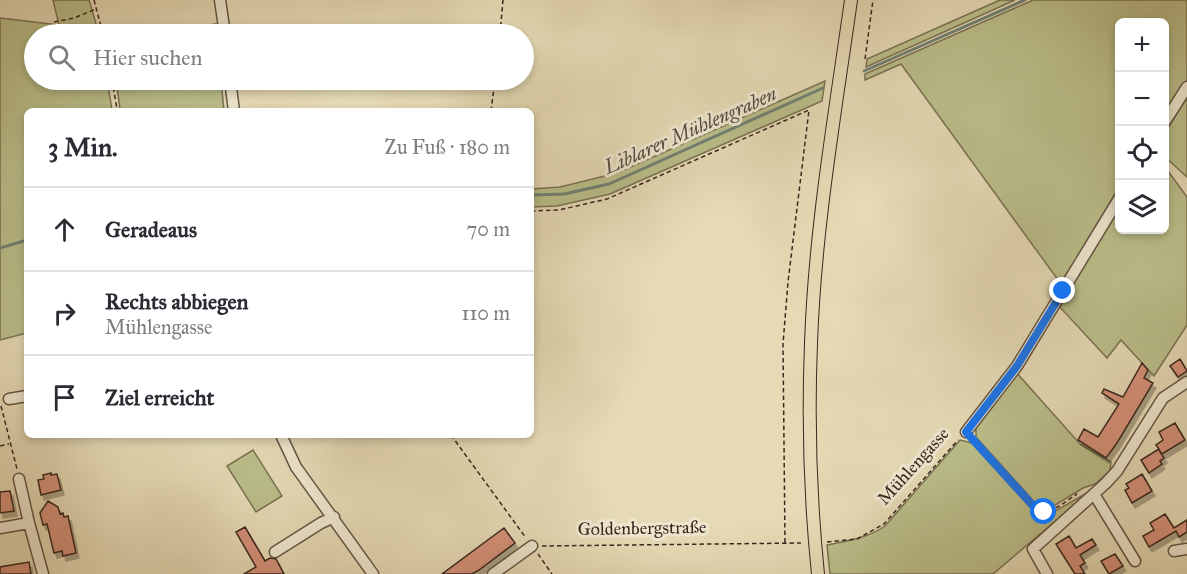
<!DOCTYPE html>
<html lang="de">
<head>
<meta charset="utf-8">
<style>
  body { margin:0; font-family:"IM FELL Great Primer",serif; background:#f7f7f7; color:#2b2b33 }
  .controls { position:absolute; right:18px; top:18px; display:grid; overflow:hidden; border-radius:9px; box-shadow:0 3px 9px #0003 }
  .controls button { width:54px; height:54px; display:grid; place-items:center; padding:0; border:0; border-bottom:2px solid #e1e1e2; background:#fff; color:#2b2b33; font:30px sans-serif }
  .stop { position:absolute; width:18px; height:18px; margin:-14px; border:4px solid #1a73e8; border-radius:50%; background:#fff }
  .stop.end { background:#1a73e8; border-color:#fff; box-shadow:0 2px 6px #0008 }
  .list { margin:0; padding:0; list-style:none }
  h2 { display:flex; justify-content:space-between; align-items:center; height:78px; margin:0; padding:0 24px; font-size:26px }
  h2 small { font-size:20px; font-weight:400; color:#7c7c81 }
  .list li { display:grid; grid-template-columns:39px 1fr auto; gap:18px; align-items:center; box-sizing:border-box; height:84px; padding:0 24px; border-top:2px solid #e1e1e2 }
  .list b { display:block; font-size:22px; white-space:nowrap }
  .list p { margin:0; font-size:20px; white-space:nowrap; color:#7c7c81 }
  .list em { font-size:20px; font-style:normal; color:#7c7c81 }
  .icon { flex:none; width:33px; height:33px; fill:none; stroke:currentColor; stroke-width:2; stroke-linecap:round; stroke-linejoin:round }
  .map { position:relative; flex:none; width:1187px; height:574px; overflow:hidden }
  .search { position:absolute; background:#fff; box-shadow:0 3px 9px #0003; left:24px; top:24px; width:510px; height:66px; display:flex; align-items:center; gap:15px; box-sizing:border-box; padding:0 21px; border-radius:33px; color:#7c7c81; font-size:22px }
  .panel { position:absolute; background:#fff; box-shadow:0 3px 9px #0003; left:24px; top:108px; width:510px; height:330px; border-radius:9px }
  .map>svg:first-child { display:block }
</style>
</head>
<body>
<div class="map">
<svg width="1187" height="574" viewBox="0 0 1187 574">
  <defs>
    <filter id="shadow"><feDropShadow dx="3" dy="5" stdDeviation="0" flood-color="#0004"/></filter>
  </defs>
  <rect width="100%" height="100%" fill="#e5dab5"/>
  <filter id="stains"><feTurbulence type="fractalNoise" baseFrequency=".00333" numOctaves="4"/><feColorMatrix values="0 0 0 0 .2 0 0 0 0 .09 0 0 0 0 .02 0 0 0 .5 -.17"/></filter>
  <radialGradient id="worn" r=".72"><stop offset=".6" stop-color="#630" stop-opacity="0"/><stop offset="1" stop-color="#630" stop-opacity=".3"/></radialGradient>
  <path fill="#babe8a" stroke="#7a7254" stroke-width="1.5" d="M53,0h36l10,34h-65v46h73l5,30 8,-1 -4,-29h105l3,31h-197v222l-27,7v-322l59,7z
    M1000,0h15l-149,67 1,-8z
    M1033,0h154v80l-22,35 -1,-93h-44l-1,166 -58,96 -160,-220 -36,16v-6z
    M216,24v10h-63z
    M825,81l-3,20 -212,93 -53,12 -26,1v-18l29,-2 57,-14z
    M1187,97v80l-22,-20v-24z
    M1165,167l22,30v128l-33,51 -33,-36 -14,18 -49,-53 61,-99 1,24h44z
    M1016,372l64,72 31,18 -1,9 -15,13 -12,4 -36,22 -8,-3 -63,-70v-12z
    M960,440l12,3 57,63 9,7h14l40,-23 -99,84h-163l-3,-29c20,-4 41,-7 58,-19z
    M253,450l29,46 -26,16 -29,-46z"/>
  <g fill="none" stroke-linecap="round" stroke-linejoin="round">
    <path stroke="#718074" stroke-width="3" d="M864,71l161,-71
      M531,195l33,-1 45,-10 214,-96
      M0,248l27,-8"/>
  </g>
  <path fill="#d49079" stroke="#3a271e" stroke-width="1.5" filter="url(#shadow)" d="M1180,359l7,12 -9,6 -8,-11z
    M1142,363l6,7 -4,8 9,5 -36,60 -11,15 -28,-18 6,-11 14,8 21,-33 -17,-11 2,-4 19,8z
    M1175,423l10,17 -23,14 -3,-4 5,8 -4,3 2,3 -13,9 -8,-13 18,-11 -3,-4 7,-5 -4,-8z
    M51,473v2l6,-1 4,16 -20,5 -3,-15 6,-1 -1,-4z
    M1142,474l10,17 -20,12 -7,-13 4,-2 -3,-4z
    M10,491l4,20 -14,2v-21z
    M48,501l10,6 2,7 3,-1 1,4 4,-1 8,37 -13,3 -1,-5 -8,2 -7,-29 -4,1 -3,-12z
    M1165,514l9,14 13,-8v12l-8,5 -3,-6 -27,16 -6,-11 11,-6 -4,-7z
    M245,527l20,34 5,-3 6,1 8,15h-40l12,-7 -20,-35z
    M504,528l11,15 -36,27 -7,4h-30z
    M1069,536l7,12 16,-9 4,6 -16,10 5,8 -5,3 5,8h-10l-19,-30z
    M1115,554l8,12 -14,8 -8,-13z
    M29,562l2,12h-31v-7z"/>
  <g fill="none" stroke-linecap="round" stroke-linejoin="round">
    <g stroke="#655444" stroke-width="13">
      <path id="minor" d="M220,0l5,34
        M230,80l4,31
        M1164,123l23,-36
        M9,399l18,-3
        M966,432l51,-66 103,-169
        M281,435l15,32 77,107
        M19,479l10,44
        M1094,494l41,67
        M0,528l29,-5 14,51
        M1174,551l13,-2
        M275,552l46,-29 13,-6
        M493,574l39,-28
        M1047,574l-14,-25 73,-66 11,-12 46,-73 24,-16"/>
    </g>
    <g stroke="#3a271e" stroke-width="14">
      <path id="major" d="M818,574c-8,-77 -10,-154 -7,-231 4,-115 24,-229 40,-343"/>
    </g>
    <path stroke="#3a271e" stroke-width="1.5" stroke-dasharray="4.5 3" stroke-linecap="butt" d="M94,0l9,34
      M54,22l20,-4 22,-9
      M500,34l3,-34
      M865,59l8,-59
      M112,80l5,29
      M491,111l4,-31
      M531,211l28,-1 48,-11 202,-89 -21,172 -5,62 2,199
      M1,406l16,63
      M451,435l75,103
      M974,441l62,68c15,7 28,-7 41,-15
      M0,446l9,-2
      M827,542l30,-3 27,-15 74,-84
      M542,546l259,-3
      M538,554l14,20"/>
    <use href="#minor" stroke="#eee7cf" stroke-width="10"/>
    <use href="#major" stroke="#e5dab5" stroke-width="12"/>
  </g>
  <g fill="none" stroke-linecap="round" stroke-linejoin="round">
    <path stroke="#1a73e8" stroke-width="8" d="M1044,512l-8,-3 -70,-77 51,-66 46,-75"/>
  </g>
  <g text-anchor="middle" stroke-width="6" stroke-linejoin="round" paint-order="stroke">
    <g font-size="18" fill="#3a271e" stroke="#eee7cf">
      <text transform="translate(913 466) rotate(-48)" y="6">Mühlengasse</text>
      <text transform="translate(642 528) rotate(-1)" y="6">Goldenbergstraße</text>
    </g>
    <g font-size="20" font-style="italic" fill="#514c42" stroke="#eee7cf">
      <text transform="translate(690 130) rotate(-24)" y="7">Liblarer Mühlengraben</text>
    </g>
  </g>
  <rect width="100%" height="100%" filter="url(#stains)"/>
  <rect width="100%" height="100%" fill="url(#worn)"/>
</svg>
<div class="controls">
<button>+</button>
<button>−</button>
<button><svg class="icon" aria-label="locate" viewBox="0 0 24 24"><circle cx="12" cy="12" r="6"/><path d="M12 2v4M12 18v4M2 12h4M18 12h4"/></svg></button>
<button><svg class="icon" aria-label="layers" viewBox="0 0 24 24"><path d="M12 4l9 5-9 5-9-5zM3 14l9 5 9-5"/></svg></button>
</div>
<div class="stop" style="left:1044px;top:512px"></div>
<div class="stop end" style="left:1063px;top:291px"></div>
<div class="search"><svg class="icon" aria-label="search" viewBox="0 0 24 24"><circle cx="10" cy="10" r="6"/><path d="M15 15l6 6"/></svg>Hier suchen</div>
<section class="panel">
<h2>3 Min.<small>Zu Fuß · 180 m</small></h2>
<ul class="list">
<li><svg class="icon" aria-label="ahead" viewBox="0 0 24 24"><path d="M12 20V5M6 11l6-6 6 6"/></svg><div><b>Geradeaus</b></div><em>70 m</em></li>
<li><svg class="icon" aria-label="right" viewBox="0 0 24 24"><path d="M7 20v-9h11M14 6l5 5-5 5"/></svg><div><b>Rechts abbiegen</b><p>Mühlengasse</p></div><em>110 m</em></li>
<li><svg class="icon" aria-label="arrive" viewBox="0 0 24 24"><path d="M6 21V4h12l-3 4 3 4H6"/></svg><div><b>Ziel erreicht</b></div></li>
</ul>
</section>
</div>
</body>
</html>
